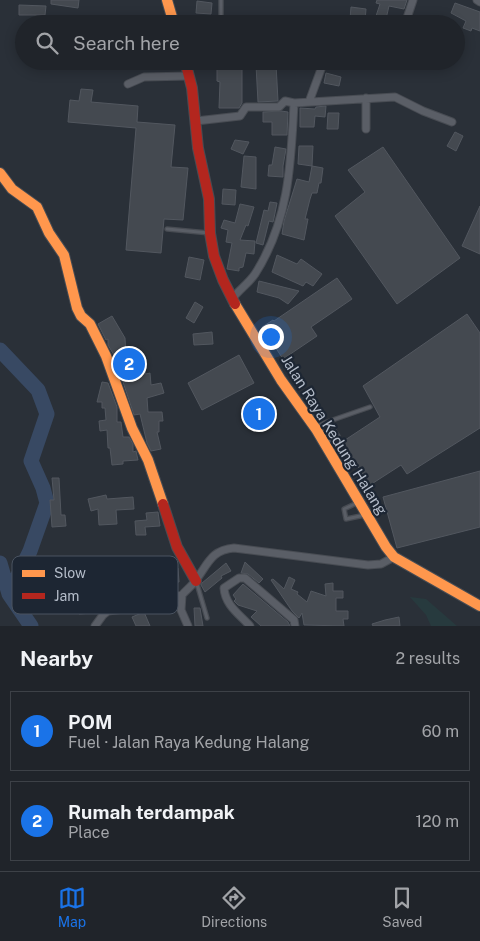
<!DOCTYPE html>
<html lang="en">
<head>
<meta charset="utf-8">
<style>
  body { margin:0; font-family:"Public Sans",sans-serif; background:#282c32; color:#f1f3f6 }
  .you { position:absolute; left:270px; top:336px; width:18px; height:18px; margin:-12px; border:4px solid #fff; border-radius:50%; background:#1a73e8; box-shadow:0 0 0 8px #1a73e833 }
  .badge { display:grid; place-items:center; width:32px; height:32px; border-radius:50%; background:#1a73e8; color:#fff; font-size:16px; font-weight:700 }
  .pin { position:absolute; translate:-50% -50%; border:2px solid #fff; box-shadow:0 1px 5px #0006 }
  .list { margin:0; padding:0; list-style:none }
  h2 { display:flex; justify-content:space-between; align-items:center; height:65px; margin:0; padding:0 20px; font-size:21px }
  h2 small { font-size:16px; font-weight:400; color:#a2a4a8 }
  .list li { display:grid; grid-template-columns:32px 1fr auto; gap:15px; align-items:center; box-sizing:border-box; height:80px; margin:0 10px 10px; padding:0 10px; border:1px solid #3d4147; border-radius:0px }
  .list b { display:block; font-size:19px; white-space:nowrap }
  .list p { margin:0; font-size:16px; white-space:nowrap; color:#a2a4a8 }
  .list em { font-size:16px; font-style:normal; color:#a2a4a8 }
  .icon { flex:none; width:28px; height:28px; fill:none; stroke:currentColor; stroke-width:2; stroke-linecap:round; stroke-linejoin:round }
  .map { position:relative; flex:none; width:480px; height:626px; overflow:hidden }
  .search { position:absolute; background:#20242a; box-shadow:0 2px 12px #0003; left:15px; right:15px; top:15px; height:55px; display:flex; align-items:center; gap:12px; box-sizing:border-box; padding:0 18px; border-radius:28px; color:#a2a4a8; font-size:19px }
  .sheet { height:245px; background:#20242a }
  nav { display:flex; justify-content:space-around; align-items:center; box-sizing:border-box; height:70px; border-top:1px solid #3d4147; background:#20242a; font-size:14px; color:#a2a4a8 }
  nav a { display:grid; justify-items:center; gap:2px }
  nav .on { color:#1a73e8 }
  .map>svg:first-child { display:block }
</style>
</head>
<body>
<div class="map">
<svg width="480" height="626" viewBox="0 0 480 626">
  <rect width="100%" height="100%" fill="#2a3038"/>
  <path fill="#273a3e" d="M410,597l16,2 31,27h-26l-5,-11z"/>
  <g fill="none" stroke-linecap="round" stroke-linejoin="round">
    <path stroke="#384963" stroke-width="15" d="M0,350l38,40 9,24 -16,47 12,27 4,15 -17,48 -21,43
      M0,563l9,31 22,32"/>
  </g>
  <path fill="#444950" stroke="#52575f" d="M51,0h28l-1,8 -27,-4z
    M377,0h30l-3,9 -15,-3 -3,13 -10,-3 4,-12 -4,-1z
    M197,1l15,2 -1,11 -15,-1z
    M455,3l25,9v19l-8,-3 -1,3 -8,-3 3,-7 -15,-8z
    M19,5l27,1 -1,9h-26z
    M351,7l15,2 -1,12 -15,-2z
    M217,61l25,1v41l-3,5h-20l1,-26 -3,-1z
    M276,64l2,37 -20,1 -2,-37z
    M326,73l15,4 -2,9 -15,-3z
    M81,89l12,1 -2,12 47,4 -1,16 38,3 -4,42 17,1 -5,52 -19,-1 -3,34 -35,-3 10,-122 -68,-6 2,-22 9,1z
    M326,106l-1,11 -10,-1 -1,11h-14v-19l15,1 1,-2z
    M281,111l7,1 -1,23h-15v-13h-9v-10z
    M328,113h11l-1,16h-11z
    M455,132l8,4 -7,15 -9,-5z
    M235,140l14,2 -6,12 -12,-5z
    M299,146h14l-1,20 -14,-2z
    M275,147l11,2 -3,17v11l-15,-1 1,-11h3z
    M383,147l77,111 -63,46 -62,-88 30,-24 -17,-22z
    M244,156l12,1v32l-15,-2z
    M312,166l11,2 -2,15h-2l-2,10h-5l-2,6 -5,20h3l-4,21 -22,-6 2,-13 13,-42 12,3z
    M223,189l13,1 -1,15 -13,-1z
    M270,202l7,1 -3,15 -1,4 -4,-1 -6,24 -7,-2 8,-33 4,1z
    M240,204l14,3 -6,19 -2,-1 -6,15 15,1 -1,13 -8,-1 -3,14 -4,1v3l-12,-2 5,-26 -6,-1 2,-12 -7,-2 3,-8 11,3z
    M480,206v48l-18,-8z
    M277,255l20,9 4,-5 21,15 -9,12 -7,-4 -3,4 -31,-14z
    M189,257l15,3 -4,20 -15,-3z
    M337,278l15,21 -41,28 6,9 -34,23 -21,-32 11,-7 1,1z
    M259,281l40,10 -11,13 -9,-6 -22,-6z
    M195,302l8,5 -9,16 -8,-5z
    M467,314l13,19v95l-73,46 -6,-9 -31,20 -28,-43 38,-25 -17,-31z
    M112,316l13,22 1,18 11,-5 9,23 4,-1 1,12 10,-2 3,10 -17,5 1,14h14l1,9h-4v11h-2l4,17 -10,2 -4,-8 -7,-29 -6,1 -20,-60 -6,-10v-6l-2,1 -8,-16z
    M212,332l1,12 -19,1 -1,-11z
    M239,355l15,28 -52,27 -14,-27z
    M102,382l6,1 9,24v15h4l2,15h6l4,7v8l3,-1 2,9 -15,1v3l-11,1 -2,-17h-2l-1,-18 -7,1 -1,-10 7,-1 -1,-12h-3v-6h-5z
    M480,471v56l-83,21 -14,-51z
    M52,478h7l2,37h4l1,11 -14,1 -2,-27h4z
    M106,495l1,4 26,-2 1,12 -18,1 1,14 -18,1 -1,-16 -7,2 -3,-12z
    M158,512l2,14 -15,1 1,8h-10l-1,-14 12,-1 -1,-7z
    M245,562l18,17 -4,4 -11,-9 -7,-1z
    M226,563l5,8 -10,5 1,2 -17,14 -4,-7 1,-2z
    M63,566h10v6l20,-1 1,10h-6l2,22h2l1,10 -14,1v-3l-16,1 -1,-7 16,-1 -1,-20 -13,1z
    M168,568h10l1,14 -16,1v3l-11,1 -1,-11 17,-1z
    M289,577l6,3 -4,9 7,3 -1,2 10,8 4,-11 15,5 -1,-12 8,-1v8h10v7h-7v13h12v8h-5l1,7 -40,-1 -2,-12 -3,5 -7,-7 -21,-31 2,-1 11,10z
    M243,584l45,38 2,4h-29l-10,-9 6,-6 -19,-6 -4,-4 2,-2 -3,-4z
    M194,608h6l3,18h-8z
    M144,612l6,14h-14l-4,-9z
    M399,617l1,9h-27l-1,-2 13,-4z"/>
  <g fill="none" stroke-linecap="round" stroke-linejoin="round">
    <g stroke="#484c53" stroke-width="5.5">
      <path id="lane" d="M221,24v-24
        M167,229l42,4
        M318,427l6,-4 46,-16
        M327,442l11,-6 -10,-14
        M359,502l-15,7 2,10 19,-4
        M197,584l10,34"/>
    </g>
    <g stroke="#484c53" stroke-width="9">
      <path id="street" d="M477,0l3,2
        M405,24l8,-24
        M390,64l1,-3
        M128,84l16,-7 45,-1
        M366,98v31
        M309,102l15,-41
        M196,121l44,-5 6,-9h33l6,-6 9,2 101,-6 28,14 29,11
        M232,299c7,-9 17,-16 23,-25 34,-53 36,-110 39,-171
        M95,626l8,-11 5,-4 25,-3 49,-13
        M188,626l-7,-16 1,-15c4,-5 10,-9 14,-15 12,-16 15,-30 38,-32l134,17 13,-1 13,-7
        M250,626c-11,-12 -25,-21 -26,-38l15,-10h6l49,42 1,6"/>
    </g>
    <g stroke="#484c53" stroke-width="12">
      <path id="slow" d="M167,0l7,24
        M0,173l12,16 25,18 12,26 15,22 13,53 4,8 9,8 16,32 26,72 16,32 15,44
        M235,304l46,76 35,49 70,118 8,10 86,49"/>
    </g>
    <g stroke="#484c53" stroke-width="12">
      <path id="jam" d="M185,61l7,27 6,60 11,51 1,34 4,23 9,24 12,24
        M163,504l14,43 19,34"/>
    </g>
    <use href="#lane" stroke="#5a5e66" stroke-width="3"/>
    <use href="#street" stroke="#5a5e66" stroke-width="7"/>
    <use href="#slow" stroke="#ff974d" stroke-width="10"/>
    <use href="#jam" stroke="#b3261e" stroke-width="10"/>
  </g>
  <g text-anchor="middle" stroke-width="4.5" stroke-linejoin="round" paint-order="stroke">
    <g font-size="15" fill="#b4bcc9" stroke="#1d2633">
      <text transform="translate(334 435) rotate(58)" y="5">Jalan Raya Kedung Halang</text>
    </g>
  </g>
  <rect x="12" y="556" width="166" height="58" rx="8" fill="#1d2633" stroke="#4a5360" stroke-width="1"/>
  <rect x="22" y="570" width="23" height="7" fill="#ff974d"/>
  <rect x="22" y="593" width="23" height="6" fill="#b3261e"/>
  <g font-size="14" fill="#b4bcc9">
    <text x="54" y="578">Slow</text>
    <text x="54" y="601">Jam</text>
  </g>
</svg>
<div class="you"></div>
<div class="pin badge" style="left:259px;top:414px">1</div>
<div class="pin badge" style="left:129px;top:364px">2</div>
<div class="search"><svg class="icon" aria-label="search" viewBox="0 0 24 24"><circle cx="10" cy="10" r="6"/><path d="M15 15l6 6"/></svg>Search here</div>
</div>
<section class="sheet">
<h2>Nearby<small>2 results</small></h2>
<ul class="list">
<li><span class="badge">1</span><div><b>POM</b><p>Fuel · Jalan Raya Kedung Halang</p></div><em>60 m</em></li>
<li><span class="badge">2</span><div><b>Rumah terdampak</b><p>Place</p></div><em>120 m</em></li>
</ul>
</section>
<nav>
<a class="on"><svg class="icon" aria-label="map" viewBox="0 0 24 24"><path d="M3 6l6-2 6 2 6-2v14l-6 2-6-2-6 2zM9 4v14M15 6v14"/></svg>Map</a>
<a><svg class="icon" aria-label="directions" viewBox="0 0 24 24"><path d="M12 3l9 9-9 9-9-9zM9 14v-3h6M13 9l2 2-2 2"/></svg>Directions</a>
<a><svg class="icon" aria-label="saved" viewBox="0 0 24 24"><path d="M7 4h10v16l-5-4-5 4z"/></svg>Saved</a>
</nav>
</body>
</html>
